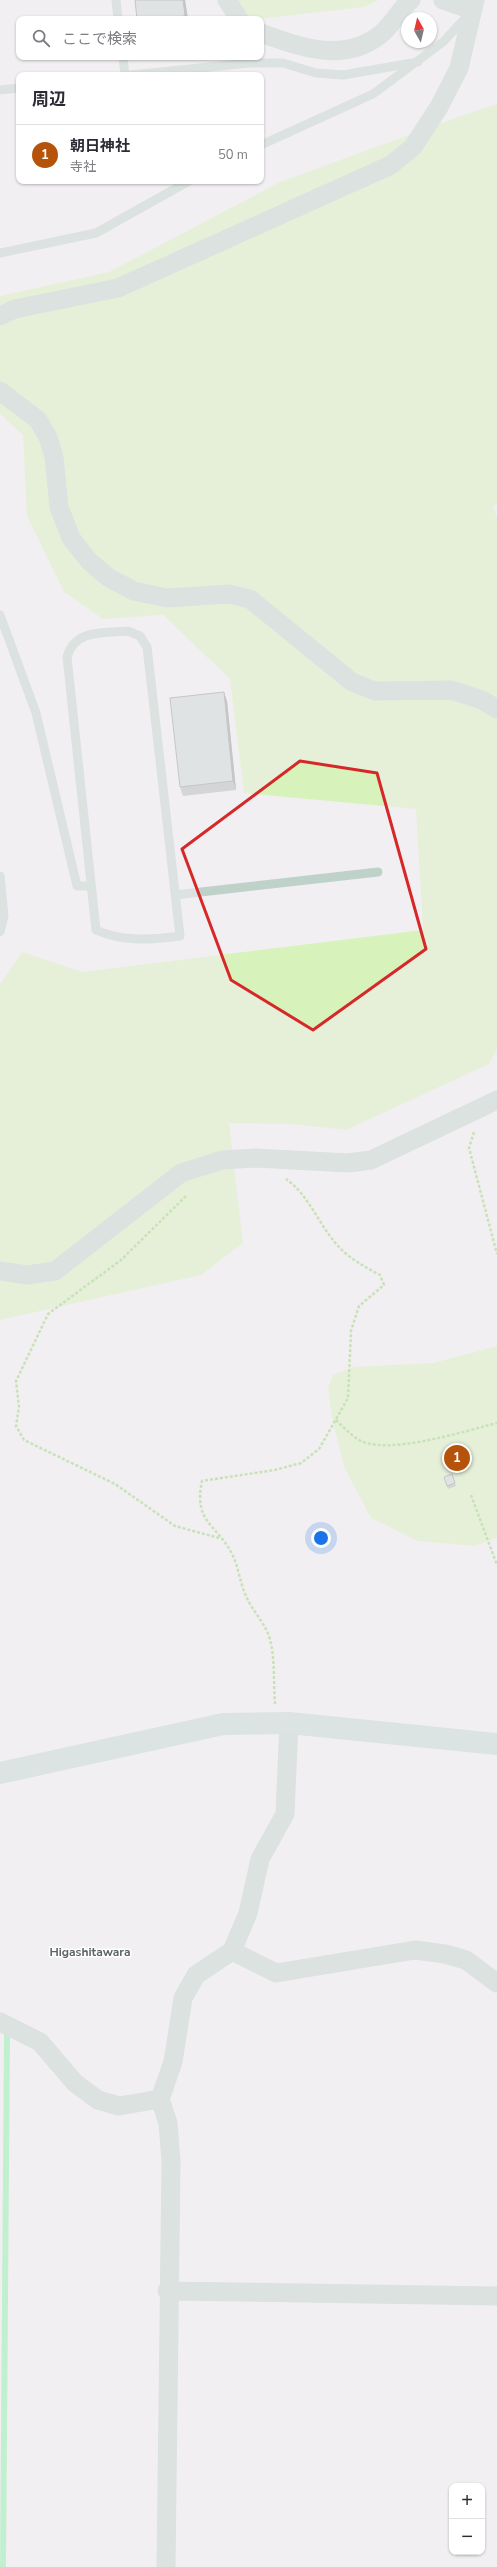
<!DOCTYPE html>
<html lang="ja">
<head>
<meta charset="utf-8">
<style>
  body { margin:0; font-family:"Nunito Sans","Noto Sans JP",sans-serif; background:#f2f2f3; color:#2b2b33 }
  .controls { position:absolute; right:12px; bottom:12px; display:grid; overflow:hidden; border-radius:8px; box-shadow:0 1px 3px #0004 }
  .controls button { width:36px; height:36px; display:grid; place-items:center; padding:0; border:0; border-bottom:1px solid #e1e1e2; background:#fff; color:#2b2b33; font:20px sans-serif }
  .compass { position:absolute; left:401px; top:12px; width:36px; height:36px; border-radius:50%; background:#fff; box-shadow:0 1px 3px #0004; rotate:352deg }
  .you { position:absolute; left:321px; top:1538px; width:14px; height:14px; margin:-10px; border:3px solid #fff; border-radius:50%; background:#1a73e8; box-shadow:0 0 0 6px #1a73e833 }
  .badge { display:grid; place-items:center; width:26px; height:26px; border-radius:50%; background:#b45309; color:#fff; font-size:13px; font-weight:700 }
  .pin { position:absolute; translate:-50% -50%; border:2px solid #fff; box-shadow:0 1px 4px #0006 }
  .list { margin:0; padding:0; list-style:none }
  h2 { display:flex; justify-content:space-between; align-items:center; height:52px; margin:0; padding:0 16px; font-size:17px }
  h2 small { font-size:13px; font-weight:400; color:#7c7c81 }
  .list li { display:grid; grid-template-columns:26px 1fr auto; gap:12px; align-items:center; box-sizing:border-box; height:60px; padding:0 16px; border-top:1px solid #e1e1e2 }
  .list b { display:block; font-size:15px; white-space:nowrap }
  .list p { margin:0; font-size:13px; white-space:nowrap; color:#7c7c81 }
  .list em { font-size:13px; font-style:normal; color:#7c7c81 }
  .icon { flex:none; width:22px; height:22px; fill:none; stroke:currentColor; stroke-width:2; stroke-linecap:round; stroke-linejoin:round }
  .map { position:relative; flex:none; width:497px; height:2567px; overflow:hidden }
  .search { position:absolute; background:#fff; box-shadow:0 1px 3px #0004; left:16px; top:16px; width:248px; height:44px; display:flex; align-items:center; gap:10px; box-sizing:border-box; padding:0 14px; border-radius:8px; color:#7c7c81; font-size:15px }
  .panel { position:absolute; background:#fff; box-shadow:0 1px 3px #0004; left:16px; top:72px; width:248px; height:112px; border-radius:8px }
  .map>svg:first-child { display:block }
</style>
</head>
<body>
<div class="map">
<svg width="497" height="2567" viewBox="0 0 497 2567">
  <rect width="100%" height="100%" fill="#f2eff2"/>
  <path fill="#d7f2bb" d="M220,0h159l-15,7 -104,12h-31l-6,-8z
    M497,104v401l-4,1 4,12v531l-8,15 -143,66 -54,-6 -63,-1 14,120 -42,32 -201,45v-336l22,-32 60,20 341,-42 -7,-121 -172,-16 -14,-114 -67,-64 -60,4 -39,-27 -37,-76 -4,-81 -23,-21v-118l109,-24 171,-90 178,-65z
    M497,1346v192l-23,8 -56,-5 -47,-23 -27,-51 -12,-49 -4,-30 5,-13 20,-8 80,-4z"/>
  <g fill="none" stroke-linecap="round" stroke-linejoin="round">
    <path stroke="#85f2a8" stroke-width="6" d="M3,2567l4,-532"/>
    <path stroke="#96d270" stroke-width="2.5" stroke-dasharray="3 2" stroke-linecap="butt" d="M474,1132l-5,16 28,106
      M186,1196l-65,64 -73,54 -32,67 3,26 -3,19 8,14 91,44 60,42 44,12
      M336,1420c7,7 15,15 23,20 28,16 106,-9 138,-17
      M471,1495l26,70
      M275,1704c-2,-23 1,-53 -8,-73 -6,-12 -16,-23 -21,-35 -6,-13 -8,-30 -13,-40 -15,-32 -40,-32 -31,-75l73,-11 26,-7 18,-14 29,-51 3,-67 8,-25 25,-21 -4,-10c-15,-8 -30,-16 -41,-28 -20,-21 -29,-51 -53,-68"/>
    <path stroke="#bfd2ca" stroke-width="9" d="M116,0l2,19
      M123,57l2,18
      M131,75l118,-12h34l33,10 27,2 75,-13
      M0,90l19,-2
      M261,145l112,-51 70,-52 25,-27
      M0,253l96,-20 93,-52
      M0,615l36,98 41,173h14
      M128,631l12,5 7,11 33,289c-29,4 -57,6 -84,-6l-29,-273c8,-28 37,-24 61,-26z
      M0,876l4,40 -4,16
      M175,895l203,-23"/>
    <path stroke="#bfd2ca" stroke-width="19" d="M227,0l12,19
      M443,0l29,10
      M261,33c39,14 83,31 120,1 12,-10 18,-24 30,-34
      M0,316l15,-7 103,-21 273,-123 22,-18 26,-40 20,-39 16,-68
      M0,391l38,29 10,17 6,20 5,50 12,31 18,23 20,17 25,13 33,7 62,-4 21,5 102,83 23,9 76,-1 31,10 15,9
      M0,1271l27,4 28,-4 126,-98 41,-13 34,-2 92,5 23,-3 126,-60
      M232,1951l44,22 139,-23 30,4 21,6 31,23
      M0,2022l40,20 35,41 23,17 21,6 41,-7
      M167,2291l330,5
      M166,2567l5,-406 -3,-38 -8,-24 13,-37 10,-64 13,-23 36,-24 16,-38 12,-54 25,-45 4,-91"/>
    <path stroke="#bfd7ce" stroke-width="22" d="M0,1773l223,-49 66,-1 208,21"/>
  </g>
  <path fill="#afb6b5" d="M135,0h50l3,19h-51z
    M227,701l9,89 -53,6 -3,-9z
    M460,1447l5,15 -11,3 -5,-14z
    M452,1474l4,12 -8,3 -1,-3z"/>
  <path fill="#8e9494" d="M183,0h2l3,19h-2l-1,-3z
    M224,692l3,9 9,89 -3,-9z"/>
  <path fill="#cbd4d3" stroke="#8e9494" d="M135,0h48l2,16 -28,3h-20z
    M224,692l9,89 -53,6 -10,-89z
    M460,1447l4,12 -11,3 -4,-11z
    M452,1474l3,9 -8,3 -3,-9z"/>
  <path d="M0 0H497V2567H0ZM300,761l77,12 49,176 -113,81 -82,-50 -49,-131z" fill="#f2eff2" fill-opacity=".55" fill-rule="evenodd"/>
  <path fill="none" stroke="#d62828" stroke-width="3" stroke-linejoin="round" d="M300,761l77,12 49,176 -113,81 -82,-50 -49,-131z"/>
  <g text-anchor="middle" stroke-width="3" stroke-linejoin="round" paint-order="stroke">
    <g font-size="12" font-weight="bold" fill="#5b6562" stroke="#fff">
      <text x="90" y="1956">Higashitawara</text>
    </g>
  </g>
</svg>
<div class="controls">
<button>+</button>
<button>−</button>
</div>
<svg class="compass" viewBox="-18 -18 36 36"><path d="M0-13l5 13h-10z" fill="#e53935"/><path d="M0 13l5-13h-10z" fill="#7c7c81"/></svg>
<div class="you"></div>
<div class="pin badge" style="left:457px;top:1458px">1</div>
<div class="search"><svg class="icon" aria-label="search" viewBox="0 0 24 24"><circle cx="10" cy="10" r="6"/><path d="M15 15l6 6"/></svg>ここで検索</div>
<section class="panel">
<h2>周辺<small></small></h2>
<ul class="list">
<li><span class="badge">1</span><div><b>朝日神社</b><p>寺社</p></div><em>50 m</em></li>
</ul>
</section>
</div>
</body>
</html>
